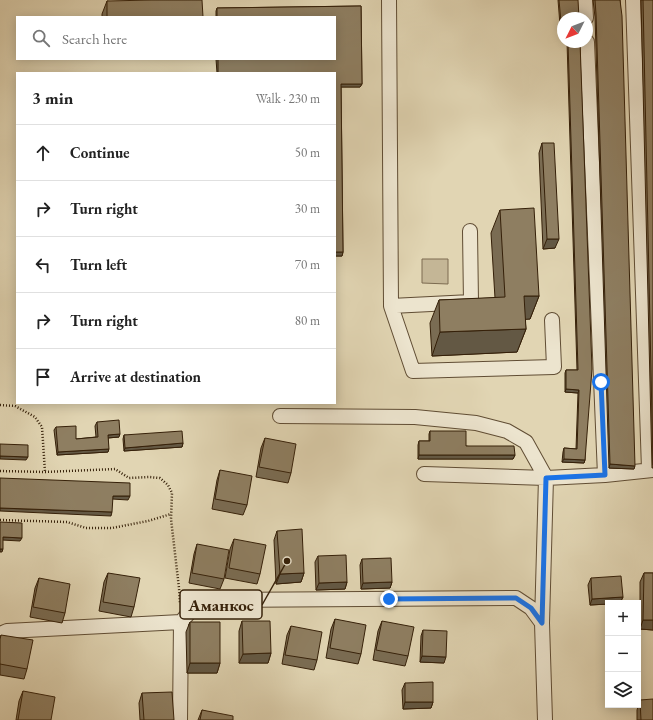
<!DOCTYPE html>
<html lang="en">
<head>
<meta charset="utf-8">
<style>
  body { margin:0; font-family:"EB Garamond",serif; background:#f2f2f2; color:#222 }
  .controls { position:absolute; right:12px; bottom:12px; display:grid; overflow:hidden; border-radius:0px; box-shadow:0 2px 10px #0003 }
  .controls button { width:36px; height:36px; display:grid; place-items:center; padding:0; border:0; border-bottom:1px solid #e0e0e0; background:#fff; color:#222; font:20px sans-serif }
  .compass { position:absolute; left:557px; top:12px; width:36px; height:36px; border-radius:50%; background:#fff; box-shadow:0 2px 10px #0003; rotate:228deg }
  .stop { position:absolute; width:12px; height:12px; margin:-9px; border:3px solid #1a73e8; border-radius:50%; background:#fff }
  .stop.end { background:#1a73e8; border-color:#fff; box-shadow:0 1px 4px #0008 }
  .list { margin:0; padding:0; list-style:none }
  h2 { display:flex; justify-content:space-between; align-items:center; height:52px; margin:0; padding:0 16px; font-size:17px }
  h2 small { font-size:13px; font-weight:400; color:#767676 }
  .list li { display:grid; grid-template-columns:26px 1fr auto; gap:12px; align-items:center; box-sizing:border-box; height:56px; padding:0 16px; border-top:1px solid #e0e0e0 }
  .list b { display:block; font-size:15px; white-space:nowrap }
  .list em { font-size:13px; font-style:normal; color:#767676 }
  .icon { flex:none; width:22px; height:22px; fill:none; stroke:currentColor; stroke-width:2; stroke-linecap:round; stroke-linejoin:round }
  .map { position:relative; flex:none; width:653px; height:720px; overflow:hidden }
  .search { position:absolute; background:#fff; box-shadow:0 2px 10px #0003; left:16px; top:16px; width:320px; height:44px; display:flex; align-items:center; gap:10px; box-sizing:border-box; padding:0 14px; border-radius:0px; color:#767676; font-size:15px }
  .panel { position:absolute; background:#fff; box-shadow:0 2px 10px #0003; left:16px; top:72px; width:320px; height:332px; border-radius:0px }
  .map>svg:first-child { display:block }
</style>
</head>
<body>
<div class="map">
<svg width="653" height="720" viewBox="0 0 653 720">
  <rect width="100%" height="100%" fill="#e1d5b3"/>
  <filter id="stains"><feTurbulence type="fractalNoise" baseFrequency=".005" numOctaves="4"/><feColorMatrix values="0 0 0 0 .2 0 0 0 0 .09 0 0 0 0 .02 0 0 0 .5 -.17"/></filter>
  <radialGradient id="worn" r=".72"><stop offset=".6" stop-color="#630" stop-opacity="0"/><stop offset="1" stop-color="#630" stop-opacity=".3"/></radialGradient>
  <path fill="#c4b696" stroke="#7c6b50" d="M422,259h26v25l-26,-1z"/>
  <g fill="none" stroke-linecap="round" stroke-linejoin="round">
    <g stroke="#604d34" stroke-width="16">
      <path id="minor" d="M389,0l2,306 22,65 141,-4 -2,-47
        M585,0l1,18
        M633,0l16,469
        M391,306l80,-4 -1,-71
        M280,416l135,1 61,6 31,8 19,11 20,36 -4,145 3,97
        M424,474l122,4 59,-3 -18,-433
        M605,475l48,-5
        M0,634l7,-3 174,-9 13,-15 22,-7 300,-2 15,10 11,15
        M180,720l1,-98"/>
    </g>
    <path stroke="#352009" stroke-width="2.5" stroke-dasharray="1 2" stroke-linecap="butt" d="M0,405l15,1 20,11 7,10 3,45
      M0,471l45,1 70,-3 14,9 20,-1 11,1 8,7 4,8 -1,26 8,69 1,16
      M0,520l67,2 19,6h26l36,-7 23,-7"/>
    <use href="#minor" stroke="#ece4ce" stroke-width="14"/>
  </g>
  <path fill="#7a6c53" stroke="#352009" d="M558,0h20l-15,18v7h-3z
    M593,0h27l14,469 -25,-1 -14,-451z
    M641,0h12v468h-1z
    M107,1l96,16h-101v-3z
    M361,6l1,78 -2,3h-19l2,165 -1,4h-7v-183h-118l-1,-14h119v-42h-119v-6l1,-3z
    M567,42h13l5,418 -1,3 -22,-1 1,-10 1,-4 12,1 2,-56 -13,-1v-19l1,-3h11z
    M542,143l13,105 -12,1 -4,-96z
    M500,210l39,86 -9,23h-5l1,10 -9,23 -85,4 -2,-33 9,-23 56,-2 -4,-65z
    M97,422l22,15 -11,1v14l-51,3 -3,-25 2,-3 20,12 20,-2 -1,-11z
    M430,431l36,15 49,9 -2,4h-95v-14l1,-4h10v-7z
    M124,435l59,8 -1,4 -58,4 -1,-12z
    M265,438l26,35 -3,10 -32,-6 5,-29z
    M220,470l27,35 -4,10 -31,-6 5,-29z
    M277,531l27,42 -3,9 -25,2 -2,-44z
    M234,539l26,35 -3,10 -32,-6 5,-29z
    M197,544l27,35 -4,10 -31,-6 5,-29z
    M318,556l29,26 -2,7 -29,1 -1,-28z
    M362,559l30,23 -2,6 -29,1 -1,-24z
    M108,573l26,34 -3,10 -32,-6 5,-29z
    M644,573h9v57l-13,-1v-47z
    M39,578l26,35 -3,10 -32,-6 5,-29z
    M591,578l32,19 -3,6h-12v1l-18,1 -2,-20z
    M335,619l26,35 -3,10 -32,-6 5,-29z
    M242,621l29,32 -3,10h-29v-32z
    M382,621l26,35 -3,10 -32,-6 5,-29z
    M190,622l30,41 -3,10h-30l-1,-41z
    M291,626l26,34 -3,10 -32,-6 5,-29z
    M423,630l21,33 -24,-1 1,-26z
    M1,635l26,34 -3,10 -24,-4v-38z
    M405,683l28,19 -2,6 -28,1 -1,-19z
    M23,691l28,29h-35l3,-19z
    M142,693l32,27h-34l-1,-17z
    M640,700l13,20h-16v-10z
    M202,710l31,10h-35z"/>
  <path fill="#635844" stroke="#352009" d="M561,22h2v3h-3z
    M341,84h21l-2,3h-20z
    M547,239h12l-4,9 -12,1z
    M335,252h8l-1,4h-7z
    M524,296h15l-9,23 -14,1z
    M526,329l-9,23 -85,4 8,-24z
    M566,389l13,1 -1,3 -13,-1z
    M120,434l-1,3 -12,1 1,-3z
    M183,443l-1,4 -58,4 1,-3z
    M109,449l-1,3 -51,3 1,-3z
    M419,455h96l-2,4h-95z
    M0,456l28,1 -2,3 -26,-1z
    M564,459l21,1 -1,3 -22,-1z
    M610,464l25,2 -1,3 -25,-1z
    M113,496h17l-2,4 -16,-1z
    M0,508l112,4 -1,4 -111,-5z
    M3,537l19,1 -2,3 -18,-1z
    M0,549h3l-1,3h-2z
    M304,573l-3,9 -25,2 4,-10z
    M347,582l-2,7 -29,1 3,-7z
    M392,582l-2,6 -29,1 2,-6z
    M623,597l-3,6h-12v1l-18,1 2,-6z
    M643,620h10v10l-13,-1z
    M271,653l-3,10h-29l4,-9z
    M422,656l24,1 -2,6 -24,-1z
    M190,663h30l-3,10h-30z
    M405,702h28l-2,6 -28,1z"/>
  <path fill="#8e7e61" stroke="#352009" d="M152,0h50l1,17h-96v-16z
    M559,0h19l1,18h-16v4h-2z
    M595,0h25l2,16 13,450 -25,-2 -14,-450z
    M643,0h10v465z
    M361,6l1,78h-21l2,168h-8v-179h-117v-14h117v-42h-118v-9z
    M568,42h12l12,327 -7,91 -21,-1v-11l13,1 2,-59 -13,-1v-19h12z
    M542,143h12l5,96h-12z
    M534,208l5,88h-15l2,33 -86,3 -1,-32 66,-3 -5,-87z
    M119,420l1,14 -12,1 1,14 -51,3 -2,-25 20,-1v13l22,-2 -1,-15z
    M182,431l1,12 -58,5 -1,-13z
    M430,431h36v15h48l1,9h-96v-14h11z
    M265,438l31,6 -5,29 -32,-6z
    M0,444l28,1v12l-28,-1z
    M220,470l32,6 -5,29 -32,-6z
    M0,478l130,5v13h-17l-1,16 -112,-4z
    M0,522l22,1v15l-19,-1v12h-3z
    M302,529l2,44 -24,1 -3,-43z
    M234,539l32,6 -6,29 -31,-6z
    M197,544l32,6 -5,29 -32,-6z
    M346,555l1,27 -28,1 -1,-27z
    M391,558l1,24 -29,1 -1,-24z
    M108,573l32,5 -6,29 -31,-5z
    M644,573h9v47h-10z
    M621,576l2,21 -31,2 -1,-21z
    M39,578l31,6 -5,29 -32,-6z
    M335,619l31,6 -5,29 -31,-6z
    M242,621h28l1,32 -28,1z
    M382,621l32,6 -6,29 -32,-6z
    M190,622h30v41h-30z
    M291,626l31,6 -5,28 -32,-5z
    M423,630l24,1 -1,26 -24,-1z
    M1,635l32,5 -6,29 -27,-5v-25z
    M433,682v20h-28v-19z
    M23,691l32,6 -4,23h-33z
    M172,692l2,28h-30l-2,-27z
    M653,699v21h-12l-1,-20z
    M202,710l31,6v4h-33z"/>
  <g fill="none" stroke-linecap="round" stroke-linejoin="round">
    <path stroke="#1a73e8" stroke-width="5" d="M389,599l127,-1 15,10 11,15 4,-145 59,-3 -4,-93"/>
  </g>
  <path fill="none" stroke="#352009" stroke-width="1.5" d="M287 561L262 605"/>
  <circle fill="#352009" stroke="#ece4ce" stroke-width="1.5" cx="287" cy="561" r="4"/>
  <rect fill="#ece4ce" stroke="#352009" stroke-width="1.5" x="180" y="590" width="82" height="29" rx="4"/>
  <g font-size="17" text-anchor="middle" font-weight="bold" fill="#352009">
    <text x="221" y="611">Аманкос</text>
  </g>
  <rect width="100%" height="100%" filter="url(#stains)"/>
  <rect width="100%" height="100%" fill="url(#worn)"/>
</svg>
<div class="controls">
<button>+</button>
<button>−</button>
<button><svg class="icon" aria-label="layers" viewBox="0 0 24 24"><path d="M12 4l9 5-9 5-9-5zM3 14l9 5 9-5"/></svg></button>
</div>
<svg class="compass" viewBox="-18 -18 36 36"><path d="M0-13l5 13h-10z" fill="#e53935"/><path d="M0 13l5-13h-10z" fill="#767676"/></svg>
<div class="stop" style="left:601px;top:382px"></div>
<div class="stop end" style="left:389px;top:599px"></div>
<div class="search"><svg class="icon" aria-label="search" viewBox="0 0 24 24"><circle cx="10" cy="10" r="6"/><path d="M15 15l6 6"/></svg>Search here</div>
<section class="panel">
<h2>3 min<small>Walk · 230 m</small></h2>
<ul class="list">
<li><svg class="icon" aria-label="ahead" viewBox="0 0 24 24"><path d="M12 20V5M6 11l6-6 6 6"/></svg><div><b>Continue</b></div><em>50 m</em></li>
<li><svg class="icon" aria-label="right" viewBox="0 0 24 24"><path d="M7 20v-9h11M14 6l5 5-5 5"/></svg><div><b>Turn right</b></div><em>30 m</em></li>
<li><svg class="icon" aria-label="left" viewBox="0 0 24 24"><path d="M17 20v-9H6M10 6l-5 5 5 5"/></svg><div><b>Turn left</b></div><em>70 m</em></li>
<li><svg class="icon" aria-label="right" viewBox="0 0 24 24"><path d="M7 20v-9h11M14 6l5 5-5 5"/></svg><div><b>Turn right</b></div><em>80 m</em></li>
<li><svg class="icon" aria-label="arrive" viewBox="0 0 24 24"><path d="M6 21V4h12l-3 4 3 4H6"/></svg><div><b>Arrive at destination</b></div></li>
</ul>
</section>
</div>
</body>
</html>
